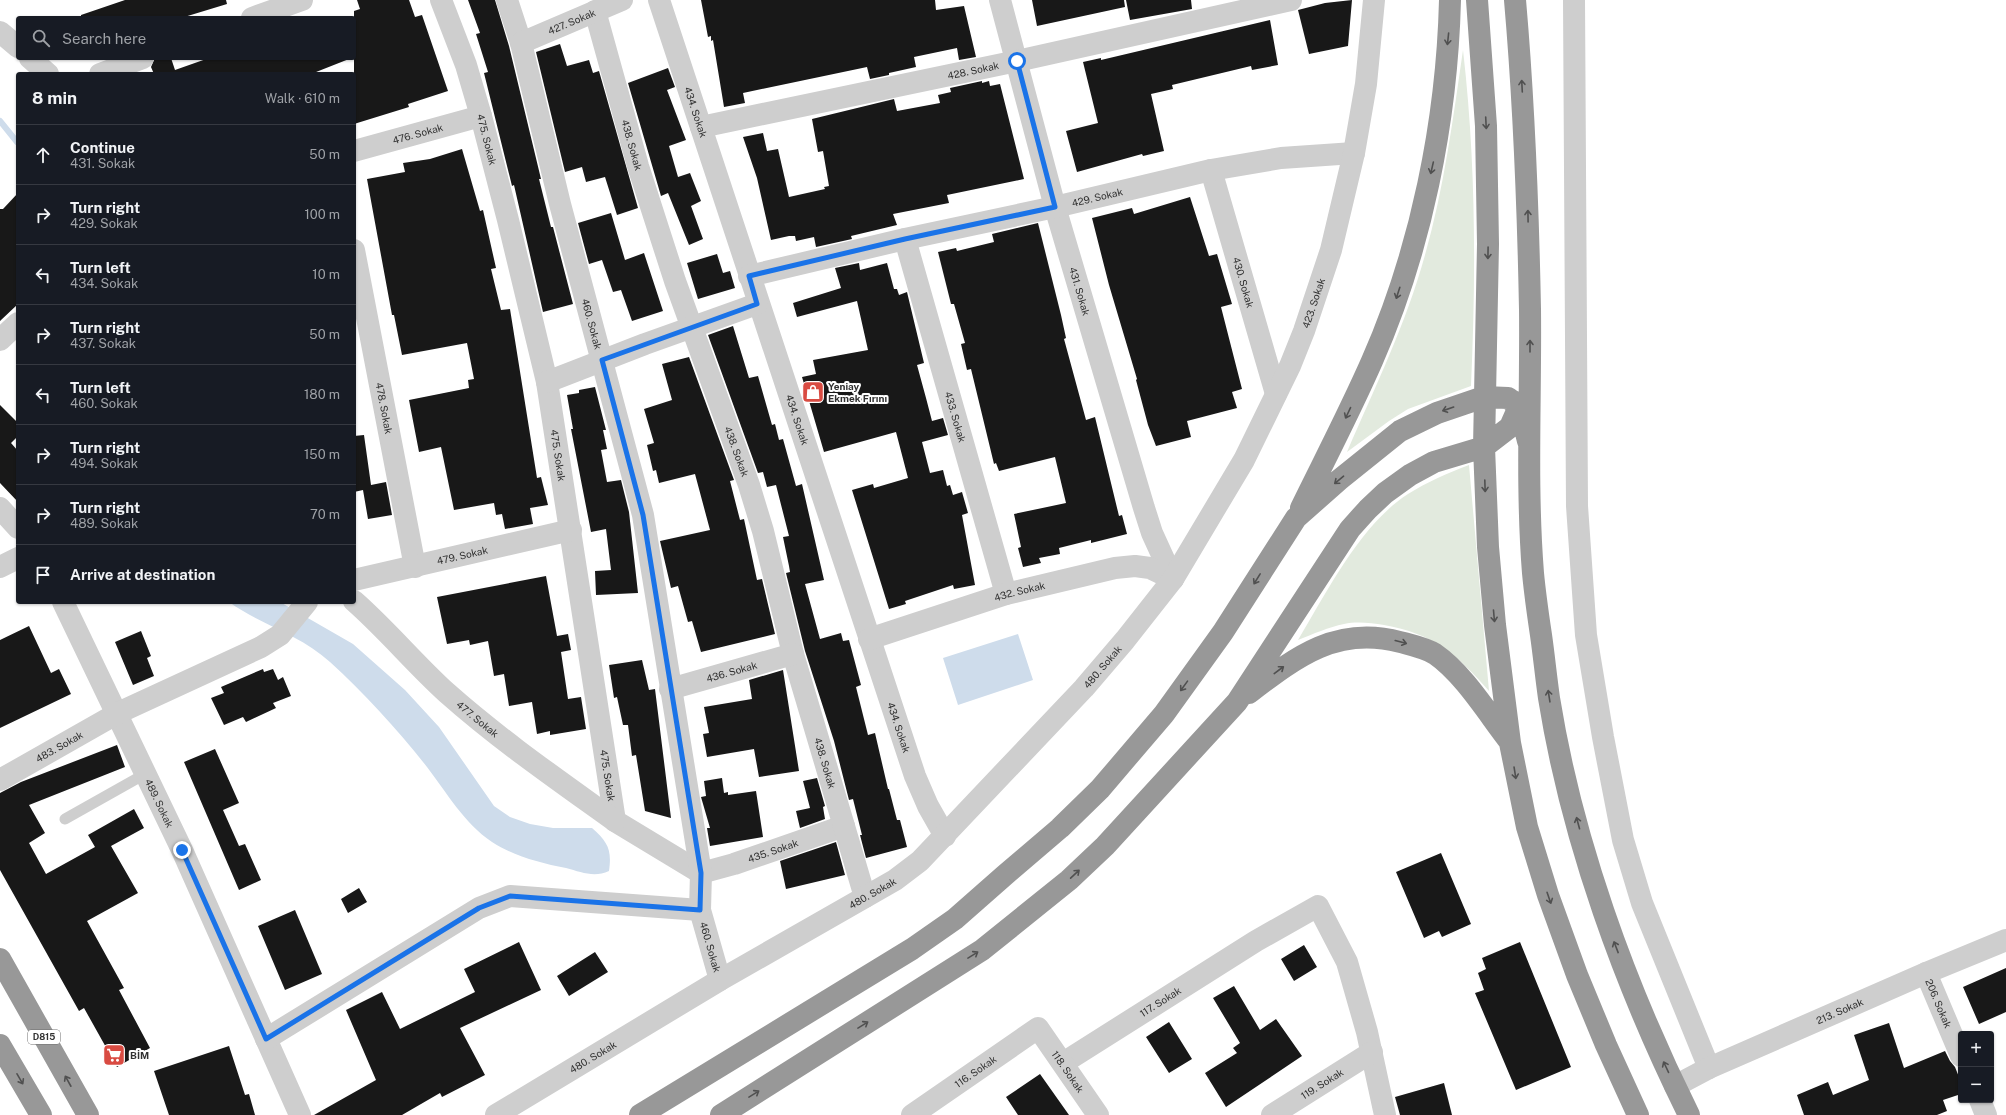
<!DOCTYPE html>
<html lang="en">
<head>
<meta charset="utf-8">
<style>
  body { margin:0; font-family:"Public Sans",sans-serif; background:#20242c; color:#f1f3f6 }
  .controls { position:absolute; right:12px; bottom:12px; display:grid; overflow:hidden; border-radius:4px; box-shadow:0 1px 3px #0004 }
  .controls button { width:36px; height:36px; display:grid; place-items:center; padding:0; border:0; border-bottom:1px solid #363941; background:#171b24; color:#f1f3f6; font:20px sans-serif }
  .stop { position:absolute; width:12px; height:12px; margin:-9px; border:3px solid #1a73e8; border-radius:50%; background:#fff }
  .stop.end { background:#1a73e8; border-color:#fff; box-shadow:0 1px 4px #0008 }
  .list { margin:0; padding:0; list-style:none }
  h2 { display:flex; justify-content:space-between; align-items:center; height:52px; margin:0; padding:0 16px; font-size:17px }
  h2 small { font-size:13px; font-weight:400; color:#9ea1a6 }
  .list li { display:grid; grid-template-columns:26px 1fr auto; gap:12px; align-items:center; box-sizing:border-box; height:60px; padding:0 16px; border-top:1px solid #363941 }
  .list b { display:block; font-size:15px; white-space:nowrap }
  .list p { margin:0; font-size:13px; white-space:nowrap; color:#9ea1a6 }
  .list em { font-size:13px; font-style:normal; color:#9ea1a6 }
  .icon { flex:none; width:22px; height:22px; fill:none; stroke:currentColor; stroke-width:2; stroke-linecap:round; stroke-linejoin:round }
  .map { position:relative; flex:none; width:2006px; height:1115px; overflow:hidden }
  .search { position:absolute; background:#171b24; box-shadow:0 1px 3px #0004; left:16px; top:16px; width:340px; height:44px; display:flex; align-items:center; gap:10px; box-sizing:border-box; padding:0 14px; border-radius:4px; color:#9ea1a6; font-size:15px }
  .panel { position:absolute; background:#171b24; box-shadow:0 1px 3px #0004; left:16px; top:72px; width:340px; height:532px; border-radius:4px }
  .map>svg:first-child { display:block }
</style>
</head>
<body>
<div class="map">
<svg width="2006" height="1115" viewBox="0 0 2006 1115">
  <rect width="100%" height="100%" fill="#fff"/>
  <path fill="#e2eade" d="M1463,50c13,112 13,224 8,336l-63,23 -19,12 -42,31c28,-65 59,-128 78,-197 19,-67 28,-136 38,-205z
    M1469,465l20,226c-31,-36 -57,-58 -105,-66 -13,-2 -27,-4 -40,-1 -15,3 -31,10 -46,16 29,-48 62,-115 110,-146 19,-12 40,-21 61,-29z"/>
  <path fill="#cedceb" d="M229,602h51l73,42 52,46 34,37 55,79 16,11 20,7 23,4h39c16,14 20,22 17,43 -15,7 -28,1 -43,-3 -26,-5 -52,-12 -74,-26 -28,-19 -45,-49 -65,-75 -29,-37 -62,-73 -97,-105 -29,-27 -69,-37 -101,-60z
    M1018,634l15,46 -75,25 -15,-47z"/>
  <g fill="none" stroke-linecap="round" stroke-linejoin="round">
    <path stroke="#cedceb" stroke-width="6" d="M0,121l17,21"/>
  </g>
  <path fill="#181818" d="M125,0h101l1,4 -46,14h-100v-3z
    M357,0h52l6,17 7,-2 26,76 -40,13 1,3 -55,17v-113l6,-2z
    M468,0h27l14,46 32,133h-2l12,48h2l20,77 -30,8 -29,-127 -2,1 -28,-113 4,-1 -12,-38 4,-1z
    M701,0h234l1,10 28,-4 12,51 -17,3 -2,-12 -43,9 2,10 -27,6v2l-19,4 -3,-12 -124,26 2,10 -21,4 -11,-67 -2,1v-5l-3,1z
    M1032,0h92l1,7 -88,19z
    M1126,0h65l1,9 -62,11z
    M1352,0l-4,46 -39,8 -11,-44 27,-7z
    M1270,20l8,45 -26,5 -1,-4 -79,19 1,4 -22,5 13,57 -21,5 -1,-2 -65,18 -11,-41 32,-8 -15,-61 18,-4v2z
    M560,44l7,22 22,-6 4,13 6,-2 39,137 -21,7 -12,-38 -19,5 -4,-15 -17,5 -29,-120z
    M155,58h16l4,12 34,-12h140v1l-38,15h-157l-3,-7z
    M668,68l7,19 -8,3 19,50 -17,6 9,31 12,-4 11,28 -10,5 12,33 -14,6 -21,-52 -7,3 -33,-113z
    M982,81v2l7,-2 1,5 10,-2 24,95 -77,16 2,8 -56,11 4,11 -46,11 1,3 -36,8 -2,-10 -18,4 -1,-5h-6l-18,4 -14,-62 -14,-41 20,-4 4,18 11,-2 11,48 36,-8 -1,-2 5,-1 -6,-35 -5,1 -6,-33 82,-20 3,12 43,-8 -2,-8 13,-3 -1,-4z
    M462,149l18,62 3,-1 13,58 -5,1 10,41 9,-1 27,169 4,-1 7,28 -18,3 3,16 -28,5 -3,-15 -6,1 -2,-12 -40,7 -13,-63 -22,5 -10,-52 60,-12 -1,-8 6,-1 -7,-36 -65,12 -8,-40h-2l-25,-136 38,-7 -2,-9 27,-4z
    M18,193v111l-18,17v-112h3z
    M1190,197l19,59 8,-2 15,50 -11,3 21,82 -10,3 5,16 -50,13 4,16 -35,9 -8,-21 -12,-45 1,-1 -28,-94 -17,-67 40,-10 2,6z
    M611,213l14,47 19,-7 19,58 -31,10 -11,-31 -8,2 -11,-32 -13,4 -11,-41z
    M1038,223l23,92 5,23 -2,1 22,81 9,-3 24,99 3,-1 5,19 -36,9v-3l-32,8 1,6 -21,4 2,5 -18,4 -5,-19 3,-1 -7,-33 52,-11 -11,-46 -56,14 -3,-8 -2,1 -23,-95 -4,1 -6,-26 4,-1 -11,-39h-3l-13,-52 18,-4 1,3 37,-9 -2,-8z
    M717,254l6,19 7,-2 5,17 -37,11 -11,-36z
    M859,263l1,7 27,-7 7,26h3l2,6 8,-3 17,71 -7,2 9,33 6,23 11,-3 5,17 -26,7 8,31 13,-3 4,16 3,-1 3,10 9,-3 6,21 -6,2 13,70 -21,4 -1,-4 -48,16 1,3 -17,5 -37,-119 21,-6 1,4 34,-10 -12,-46 -72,20 -22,-75 14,-3 -3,-14 55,-10 -11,-49 -60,16 -4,-14 48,-15 -6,-20z
    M733,326l16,52 9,-2 14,49 3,-1 4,16 4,-1 13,47 6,-2 22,96 -19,4 15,55 21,-6 2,8 6,-1 12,45 -5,2 12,48 7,-2 13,56h1l8,31h3l7,27 -41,11 -6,-23h2l-9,-36 -4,1 -15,-59 -29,-90 -19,-78 4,-1 -1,-6 -6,-29 6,-1 -13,-51 -9,2 -4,-15 -5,1 -50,-138z
    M689,357l45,123 -4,1 10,39 4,-1 13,61 5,-1 13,55 -74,18 -9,-31 -4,1 -10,-36 -7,2 -11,-47 50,-11 -15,-56 -36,9 -3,-13 -3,1 -6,-26 7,-2 -10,-34 28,-9 -10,-36z
    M595,387l11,43h-3l4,19 -6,1 6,32 14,-2 8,32 9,81 -42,2 -1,-24 16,-1 -5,-41 -15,3 -20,-103h2l-6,-34 12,-2v-3z
    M0,405l18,18v13l-7,7 7,8v51l-18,-19z
    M364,435l7,50 15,-3 6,33 -24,4 -5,-29 -9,2v-56z
    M546,576l11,60 11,-2 3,16 -10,2 7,47 13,-2 5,32 -36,6v-4l-13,3 -5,-32 -23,4 -5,-32 -10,2 -6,-35 -18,4 -1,-5 -22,4 -10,-47z
    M29,626l22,47 8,-4 12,25 -71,34v-88z
    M141,631l10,25 -4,2 7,18 -21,9 -18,-43z
    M642,660l7,30 6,-1 16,129 -26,-7 -9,-56 -4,1 -4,-31h-5l-6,-28 -3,1 -5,-33z
    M263,669l1,3 9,-3 5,11 5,-3 8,19 -18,7 3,5 -30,14 -3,-5 -19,8 -13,-27 13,-5 -3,-6z
    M783,670l16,101 -40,6 -5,-28 -47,8 -4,-23 6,-1 -5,-26 48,-8 -3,-19z
    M117,745l8,22 -96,38 16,28 -16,10 17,31 49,-27 -7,-12 46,-26 10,19 -33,18 27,47 -51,28 37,67 -5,2 31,58 -33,19 -33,-59 -5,3 -79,-141v-77l21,-11z
    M215,749l24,54 -16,7 16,36 6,-2 16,36 -22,10 -55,-128z
    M722,778l2,15 4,-1v3l28,-4 7,46 -53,9 -3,-18h3l-9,-31 5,-1 -2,-15z
    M817,778l8,28 -2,1 2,12 -25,9 -4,-17 14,-3 -7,-27z
    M836,842l9,33 -59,14 -6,-28z
    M1441,853l30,71 -29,13 -3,-6 -15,7 -28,-66z
    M359,888l8,14 -19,11 -7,-14z
    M295,910l27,64 -37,16 -27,-64z
    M519,942l22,48 -81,38 25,47 -43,22 -2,-4 -38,22h-88l62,-35 -30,-70 36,-18 18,37 75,-37 -11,-23z
    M1520,942l51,125 -55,23 -41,-97 9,-3 -6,-17 8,-4 -4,-11z
    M1304,945l13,22 -23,14 -13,-22z
    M595,952l13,20 -39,24 -12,-20z
    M2006,968v44l-27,12 -16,-37z
    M1234,986l26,44 16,-11 26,37 -76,51 -21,-34 32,-20 -4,-5 7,-5 -27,-45z
    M1169,1022l23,37 -23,14 -23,-36z
    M1889,1023l15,45 41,-17 5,10 5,6 6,15v12l-18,6 4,11 -10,4h-133l-7,-20 31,-13 5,13 36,-15 -15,-45z
    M229,1046l16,49 4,-1 6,21h-86l-15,-44z
    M1040,1074l29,41h-51l-12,-18z
    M1444,1083l8,32h-52l-5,-18z"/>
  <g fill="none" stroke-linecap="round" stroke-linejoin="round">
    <path stroke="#cecece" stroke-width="11" d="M65,819l80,-45"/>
    <g stroke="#cecece" stroke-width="22">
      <path id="s1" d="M441,0l25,65 15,51 27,104 39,162 68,439 86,52 33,-9 110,-38"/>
      <path id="s2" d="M507,0l14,43 39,161 83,311 58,358 -1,37 20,70"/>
      <path id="s3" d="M659,0l256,776 13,30 17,30"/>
      <path id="s4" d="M1000,0l55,207 89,301 8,25 21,46"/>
      <path d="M1574,0l3,506 9,129 17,102 20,103 19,63 67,165"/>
      <path id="s5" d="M595,11l43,155 37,115 74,204 14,46 30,123 72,243"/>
      <path d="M252,18l50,-18"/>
      <path d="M0,32l18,15"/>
      <path id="s6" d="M521,43l101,-43"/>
      <path d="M30,58l18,16"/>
      <path d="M100,74l43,-16"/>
      <path id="s7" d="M701,127l316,-66 274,-61"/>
      <path id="s8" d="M354,151l127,-35"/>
      <path id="s9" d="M1211,170l65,224"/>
      <path id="s10" d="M905,239l101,355"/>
      <path id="s11" d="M354,250l61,317"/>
      <path id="s12" d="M749,276l156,-37 150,-32 156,-37 70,-12 73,-5"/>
      <path d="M0,340l18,-17"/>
      <path d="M547,382l98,-38 112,-40"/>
      <path d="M0,508l18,20"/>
      <path d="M0,567l18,-9"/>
      <path id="s13" d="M354,580l217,-50"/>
      <path id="s14" d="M354,601c33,29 61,63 93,92 53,47 111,87 168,128"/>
      <path id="s15" d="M63,602l119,248 118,265"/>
      <path id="s16" d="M869,639l137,-45 109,-26 20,-2 15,2 23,11"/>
      <path id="s17" d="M670,689l123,-35"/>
      <path id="s18" d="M0,780l118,-67 143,-66 19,-12 27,-33"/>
      <path id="s19" d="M1926,973l35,83"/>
      <path d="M266,1039l213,-131 31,-12 190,14"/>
      <path id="s20" d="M1063,1063l193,-122 62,-35 29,56 20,70 18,83"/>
      <path id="s21" d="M1675,1086l34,-18 217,-95 80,-33"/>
      <path d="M1980,1100l6,15"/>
      <path id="s22" d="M496,1115l224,-135 175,-100 25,-19 164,-173 41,-48 48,-61 71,-119 46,-94 14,-35 27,-81 23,-97 12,-69 8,-84"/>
      <path id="s23" d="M912,1115l126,-87 60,87"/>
      <path id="s24" d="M1272,1115l100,-63"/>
    </g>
    <path stroke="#989898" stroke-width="22" d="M1477,0l9,126 2,118 -4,203 4,100 7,78 15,118 17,84 21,68 29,80 29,70 32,70
      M1515,0c9,103 13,206 15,309 1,88 -4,176 3,264 2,21 5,42 8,62 3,21 5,42 8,63 23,143 76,288 140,417
      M1301,508c24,-49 49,-97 71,-147 49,-111 75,-240 78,-361
      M1249,693c47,-36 88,-68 151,-51 11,3 25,6 35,12 29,20 53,60 75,88
      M0,959l88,156
      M0,1045l41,70
      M640,1115l272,-166 43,-30 50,-44 55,-47 40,-39 64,-75 59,-82 73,-114 43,-38 61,-49 37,-18 47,-16 24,1 11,8 9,35
      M721,1115l261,-165 87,-70 36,-34 132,-144 113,-173 18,-20 17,-16 25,-18 24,-13 50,-15 26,-20 11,-25"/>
  </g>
  <defs><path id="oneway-shaft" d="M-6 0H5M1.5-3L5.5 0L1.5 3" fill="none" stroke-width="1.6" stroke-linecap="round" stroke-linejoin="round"/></defs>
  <g stroke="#505050">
    <use href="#oneway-shaft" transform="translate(1448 39) rotate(96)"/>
    <use href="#oneway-shaft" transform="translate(1522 86) rotate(-93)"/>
    <use href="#oneway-shaft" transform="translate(1486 123) rotate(87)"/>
    <use href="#oneway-shaft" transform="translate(1432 168) rotate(103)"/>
    <use href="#oneway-shaft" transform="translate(1528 216) rotate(-91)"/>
    <use href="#oneway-shaft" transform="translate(1488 253) rotate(91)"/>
    <use href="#oneway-shaft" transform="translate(1398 293) rotate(108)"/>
    <use href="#oneway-shaft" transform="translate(1530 346) rotate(-90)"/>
    <use href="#oneway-shaft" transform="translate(1448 409) rotate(161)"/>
    <use href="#oneway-shaft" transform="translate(1348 413) rotate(115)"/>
    <use href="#oneway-shaft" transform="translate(1339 480) rotate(140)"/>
    <use href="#oneway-shaft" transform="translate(1485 486) rotate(88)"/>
    <use href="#oneway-shaft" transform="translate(1257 579) rotate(122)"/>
    <use href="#oneway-shaft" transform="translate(1494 616) rotate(85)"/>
    <use href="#oneway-shaft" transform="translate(1401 642) rotate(15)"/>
    <use href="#oneway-shaft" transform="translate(1279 670) rotate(-37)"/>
    <use href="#oneway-shaft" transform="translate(1184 686) rotate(126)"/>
    <use href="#oneway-shaft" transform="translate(1549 696) rotate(-99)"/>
    <use href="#oneway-shaft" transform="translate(1515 773) rotate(81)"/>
    <use href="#oneway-shaft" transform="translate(1578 823) rotate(-105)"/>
    <use href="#oneway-shaft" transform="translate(1075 874) rotate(-43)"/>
    <use href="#oneway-shaft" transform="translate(1549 898) rotate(71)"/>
    <use href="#oneway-shaft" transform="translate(1616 947) rotate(-111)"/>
    <use href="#oneway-shaft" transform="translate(973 955) rotate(-32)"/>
    <use href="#oneway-shaft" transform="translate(863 1025) rotate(-32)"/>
    <use href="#oneway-shaft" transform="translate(1666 1067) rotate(-115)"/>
    <use href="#oneway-shaft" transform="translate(20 1079) rotate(60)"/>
    <use href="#oneway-shaft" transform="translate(68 1081) rotate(-119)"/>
    <use href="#oneway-shaft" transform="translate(754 1094) rotate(-32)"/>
  </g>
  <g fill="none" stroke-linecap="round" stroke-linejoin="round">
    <path stroke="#1a73e8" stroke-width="5" d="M182,850l84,189 213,-131 31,-12 190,14 1,-37 -58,-358 -41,-155 155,-56 -8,-28 156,-37 150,-32 -38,-146"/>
  </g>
  <defs>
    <g id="shop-square" transform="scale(1.15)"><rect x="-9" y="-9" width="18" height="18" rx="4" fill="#d94b42" stroke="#fff"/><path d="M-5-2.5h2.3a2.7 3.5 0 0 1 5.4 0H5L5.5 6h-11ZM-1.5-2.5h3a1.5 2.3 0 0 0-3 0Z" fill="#fff"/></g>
    <g id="supermarket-square" transform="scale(1.15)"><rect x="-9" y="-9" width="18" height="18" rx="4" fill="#d94b42" stroke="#fff"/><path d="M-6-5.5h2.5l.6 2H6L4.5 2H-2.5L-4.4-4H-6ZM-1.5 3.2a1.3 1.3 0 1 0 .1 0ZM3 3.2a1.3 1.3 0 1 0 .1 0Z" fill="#fff"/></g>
  </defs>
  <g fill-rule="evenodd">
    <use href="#shop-square" x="813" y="392"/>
    <use href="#supermarket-square" x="114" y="1055"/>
  </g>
  <g text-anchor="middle" stroke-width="4" stroke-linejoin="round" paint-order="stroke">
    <rect fill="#fff" stroke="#6f6f6f" stroke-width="1" x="28" y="1030" width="32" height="14" rx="3"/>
    <g font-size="9" font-weight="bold" fill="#313131">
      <text x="44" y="1040">D815</text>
    </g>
    <g font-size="10" fill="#313131" stroke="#fff">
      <text dy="4" stroke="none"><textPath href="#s6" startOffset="55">427. Sokak</textPath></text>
      <text dy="4" stroke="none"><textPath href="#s7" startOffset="278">428. Sokak</textPath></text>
      <text dy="4" stroke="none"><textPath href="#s3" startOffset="118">434. Sokak</textPath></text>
      <text dy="4" stroke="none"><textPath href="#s8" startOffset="66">476. Sokak</textPath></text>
      <text dy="4" stroke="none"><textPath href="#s1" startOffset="147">475. Sokak</textPath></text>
      <text dy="4" stroke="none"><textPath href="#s5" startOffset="139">438. Sokak</textPath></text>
      <text dy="4" stroke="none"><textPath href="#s12" startOffset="357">429. Sokak</textPath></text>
      <text dy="4" stroke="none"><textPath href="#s9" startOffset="117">430. Sokak</textPath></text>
      <text dy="4" stroke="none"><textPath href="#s4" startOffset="302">431. Sokak</textPath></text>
      <text dy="4" stroke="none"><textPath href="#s22" startOffset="1184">423. Sokak</textPath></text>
      <text dy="4" stroke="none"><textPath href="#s2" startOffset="335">460. Sokak</textPath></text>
      <text dy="4" stroke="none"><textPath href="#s11" startOffset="161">478. Sokak</textPath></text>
      <text dy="4" stroke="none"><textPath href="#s10" startOffset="185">433. Sokak</textPath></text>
      <text dy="4" stroke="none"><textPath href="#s3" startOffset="442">434. Sokak</textPath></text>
      <text dy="4" stroke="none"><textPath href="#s5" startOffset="463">438. Sokak</textPath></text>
      <text dy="4" stroke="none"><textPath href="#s1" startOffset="471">475. Sokak</textPath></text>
      <text dy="4" stroke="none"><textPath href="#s13" startOffset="111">479. Sokak</textPath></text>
      <text dy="4" stroke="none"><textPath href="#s16" startOffset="158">432. Sokak</textPath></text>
      <text dy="4" stroke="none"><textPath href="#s22" startOffset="761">480. Sokak</textPath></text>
      <text dy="4" stroke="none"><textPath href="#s17" startOffset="64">436. Sokak</textPath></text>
      <text dy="4" stroke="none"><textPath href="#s14" startOffset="171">477. Sokak</textPath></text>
      <text dy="4" stroke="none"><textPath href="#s3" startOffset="766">434. Sokak</textPath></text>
      <text dy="4" stroke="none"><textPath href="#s18" startOffset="68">483. Sokak</textPath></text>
      <text dy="4" stroke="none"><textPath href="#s5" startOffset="787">438. Sokak</textPath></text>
      <text dy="4" stroke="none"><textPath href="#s1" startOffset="795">475. Sokak</textPath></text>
      <text dy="4" stroke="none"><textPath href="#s15" startOffset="223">489. Sokak</textPath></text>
      <text dy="4" stroke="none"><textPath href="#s1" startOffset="1017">435. Sokak</textPath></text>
      <text dy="4" stroke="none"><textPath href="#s22" startOffset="437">480. Sokak</textPath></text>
      <text dy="4" stroke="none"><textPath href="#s2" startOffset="971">460. Sokak</textPath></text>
      <text dy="4" stroke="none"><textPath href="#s20" startOffset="115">117. Sokak</textPath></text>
      <text dy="4" stroke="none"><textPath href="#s19" startOffset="33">206. Sokak</textPath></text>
      <text dy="4" stroke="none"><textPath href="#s21" startOffset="181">213. Sokak</textPath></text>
      <text dy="4" stroke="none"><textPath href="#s22" startOffset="113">480. Sokak</textPath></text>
      <text dy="4" stroke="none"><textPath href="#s23" startOffset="206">118. Sokak</textPath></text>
      <text dy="4" stroke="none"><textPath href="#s23" startOffset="77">116. Sokak</textPath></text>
      <text dy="4" stroke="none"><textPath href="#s24" startOffset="59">119. Sokak</textPath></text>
    </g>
    <g font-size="10" font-weight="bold" fill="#313131" stroke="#fff" text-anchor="start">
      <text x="828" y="390">Yeniay<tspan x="828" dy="12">Ekmek Fırını</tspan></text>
      <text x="130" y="1059">BİM</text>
    </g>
  </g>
</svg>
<div class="controls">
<button>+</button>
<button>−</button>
</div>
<div class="stop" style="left:1017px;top:61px"></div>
<div class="stop end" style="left:182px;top:850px"></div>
<div class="search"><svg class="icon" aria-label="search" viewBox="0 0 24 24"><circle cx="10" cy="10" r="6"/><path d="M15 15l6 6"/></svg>Search here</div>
<section class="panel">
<h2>8 min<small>Walk · 610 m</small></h2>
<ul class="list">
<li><svg class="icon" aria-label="ahead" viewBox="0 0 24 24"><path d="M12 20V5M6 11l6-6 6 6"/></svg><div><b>Continue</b><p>431. Sokak</p></div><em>50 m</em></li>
<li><svg class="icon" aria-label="right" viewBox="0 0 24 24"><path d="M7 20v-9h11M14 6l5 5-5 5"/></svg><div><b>Turn right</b><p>429. Sokak</p></div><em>100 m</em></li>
<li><svg class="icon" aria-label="left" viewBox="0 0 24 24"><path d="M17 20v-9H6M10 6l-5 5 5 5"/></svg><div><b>Turn left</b><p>434. Sokak</p></div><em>10 m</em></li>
<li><svg class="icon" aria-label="right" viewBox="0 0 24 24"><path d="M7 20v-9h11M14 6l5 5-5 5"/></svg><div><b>Turn right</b><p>437. Sokak</p></div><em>50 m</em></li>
<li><svg class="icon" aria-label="left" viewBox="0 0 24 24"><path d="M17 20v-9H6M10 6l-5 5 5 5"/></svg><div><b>Turn left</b><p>460. Sokak</p></div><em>180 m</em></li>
<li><svg class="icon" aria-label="right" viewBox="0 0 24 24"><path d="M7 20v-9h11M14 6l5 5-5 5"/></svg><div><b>Turn right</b><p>494. Sokak</p></div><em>150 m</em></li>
<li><svg class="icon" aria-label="right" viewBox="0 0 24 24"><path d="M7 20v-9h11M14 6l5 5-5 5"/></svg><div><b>Turn right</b><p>489. Sokak</p></div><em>70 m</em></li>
<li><svg class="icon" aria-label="arrive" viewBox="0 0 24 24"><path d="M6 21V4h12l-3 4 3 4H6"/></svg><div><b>Arrive at destination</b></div></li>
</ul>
</section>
</div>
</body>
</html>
